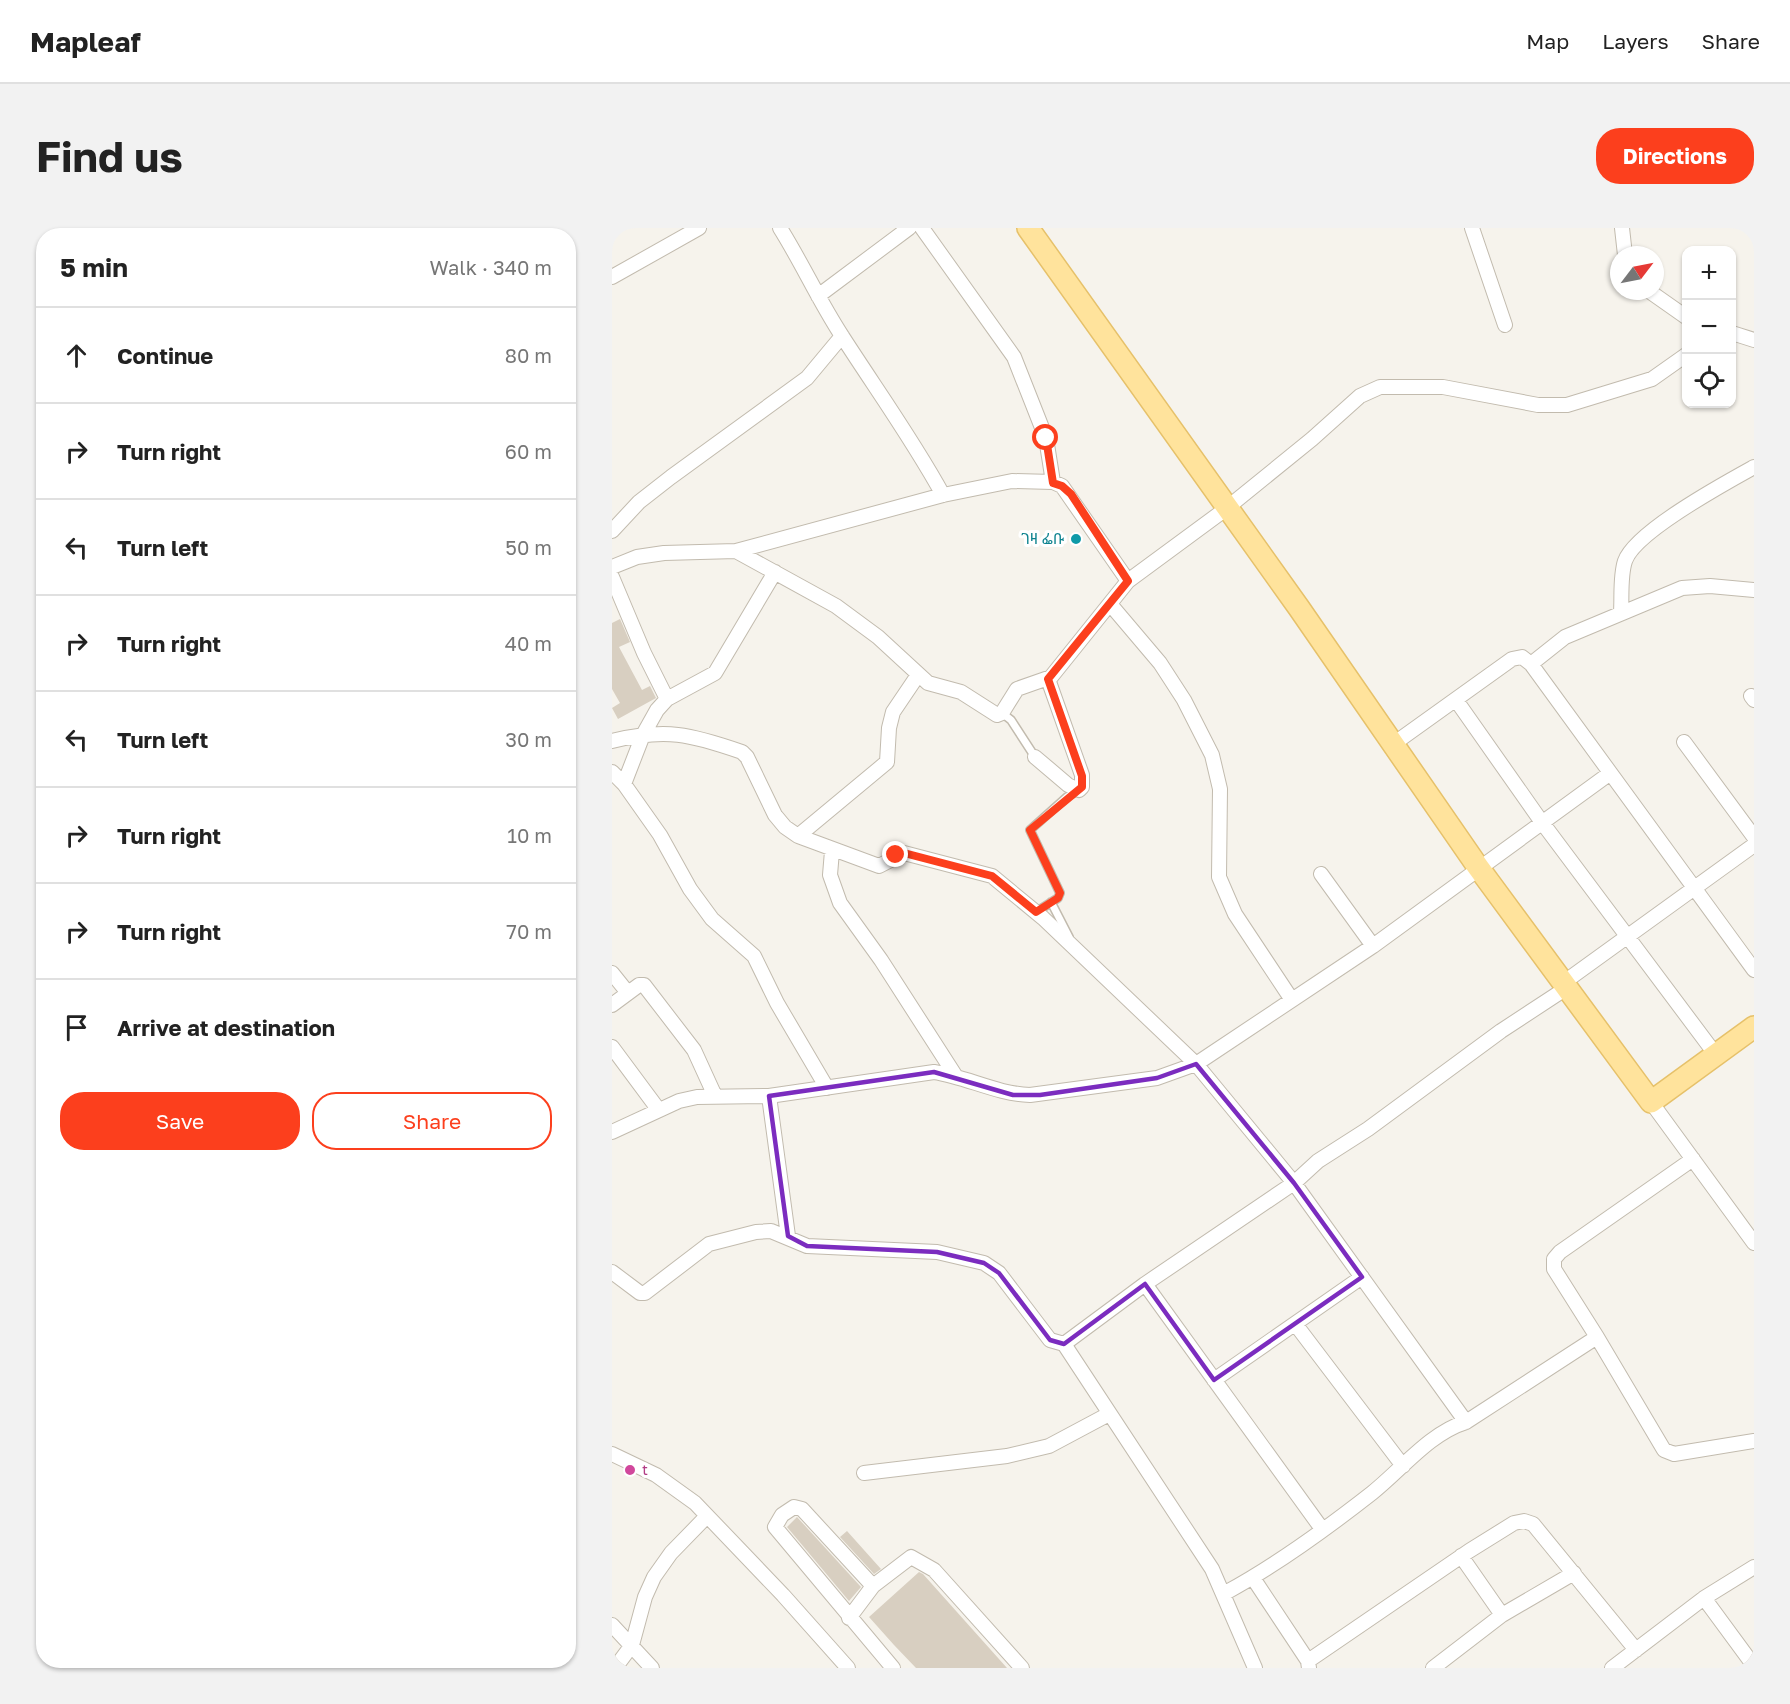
<!DOCTYPE html>
<html lang="en">
<head>
<meta charset="utf-8">
<style>
  body { margin:0; font-family:"Golos Text","Noto Sans Ethiopic",sans-serif; background:#f2f2f2; color:#222 }
  .controls { position:absolute; right:18px; top:18px; display:grid; overflow:hidden; border-radius:12px; box-shadow:0 2px 4px #0004 }
  .controls button { width:54px; height:54px; display:grid; place-items:center; padding:0; border:0; border-bottom:2px solid #e0e0e0; background:#fff; color:#222; font:30px sans-serif }
  .compass { position:absolute; left:998px; top:18px; width:54px; height:54px; border-radius:50%; background:#fff; box-shadow:0 2px 4px #0004; rotate:58deg }
  .stop { position:absolute; width:18px; height:18px; margin:-14px; border:4px solid #fc3f1d; border-radius:50%; background:#fff }
  .stop.end { background:#fc3f1d; border-color:#fff; box-shadow:0 2px 6px #0008 }
  .list { margin:0; padding:0; list-style:none }
  h2 { display:flex; justify-content:space-between; align-items:center; height:78px; margin:0; padding:0 24px; font-size:26px }
  h2 small { font-size:20px; font-weight:400; color:#767676 }
  .list li { display:grid; grid-template-columns:39px 1fr auto; gap:18px; align-items:center; box-sizing:border-box; height:96px; padding:0 24px; border-top:2px solid #e0e0e0 }
  .list b { display:block; font-size:22px; white-space:nowrap }
  .list em { font-size:20px; font-style:normal; color:#767676 }
  .actions { display:flex; gap:12px; padding:18px 24px }
  .actions a { flex:1; padding:14px 0; border:2px solid #fc3f1d; border-radius:24px; text-align:center; font-size:21px; color:#fc3f1d }
  .actions .main { background:#fc3f1d; color:#fff }
  .icon { flex:none; width:33px; height:33px; fill:none; stroke:currentColor; stroke-width:2; stroke-linecap:round; stroke-linejoin:round }
  .map { position:relative; flex:none; width:1142px; height:1440px; overflow:hidden; border-radius:24px }
  header { display:flex; align-items:center; gap:36px; box-sizing:border-box; height:84px; padding:0 30px; background:#fff; border-bottom:2px solid #e0e0e0 }
  header strong { font-size:28px }
  nav { display:flex; gap:33px; margin-inline-start:auto; font-size:21px }
  .intro { display:flex; align-items:center; justify-content:space-between; box-sizing:border-box; height:144px; padding:0 36px }
  h1 { margin:0; font-size:42px }
  .button { padding:15px 27px; border-radius:24px; background:#fc3f1d; color:#fff; font-size:21px; font-weight:700 }
  main { display:flex; gap:36px; padding:0 36px }
  aside { flex:1; background:#fff; border-radius:24px; box-shadow:0 2px 4px #0004 }
  .map>svg:first-child { display:block }
</style>
</head>
<body>
<header>
<strong>Mapleaf</strong>
<nav><a>Map</a><a>Layers</a><a>Share</a></nav>
</header>
<div class="intro"><h1>Find us</h1><a class="button">Directions</a></div>
<main>
<aside>
<h2>5 min<small>Walk · 340 m</small></h2>
<ul class="list">
<li><svg class="icon" aria-label="ahead" viewBox="0 0 24 24"><path d="M12 20V5M6 11l6-6 6 6"/></svg><div><b>Continue</b></div><em>80 m</em></li>
<li><svg class="icon" aria-label="right" viewBox="0 0 24 24"><path d="M7 20v-9h11M14 6l5 5-5 5"/></svg><div><b>Turn right</b></div><em>60 m</em></li>
<li><svg class="icon" aria-label="left" viewBox="0 0 24 24"><path d="M17 20v-9H6M10 6l-5 5 5 5"/></svg><div><b>Turn left</b></div><em>50 m</em></li>
<li><svg class="icon" aria-label="right" viewBox="0 0 24 24"><path d="M7 20v-9h11M14 6l5 5-5 5"/></svg><div><b>Turn right</b></div><em>40 m</em></li>
<li><svg class="icon" aria-label="left" viewBox="0 0 24 24"><path d="M17 20v-9H6M10 6l-5 5 5 5"/></svg><div><b>Turn left</b></div><em>30 m</em></li>
<li><svg class="icon" aria-label="right" viewBox="0 0 24 24"><path d="M7 20v-9h11M14 6l5 5-5 5"/></svg><div><b>Turn right</b></div><em>10 m</em></li>
<li><svg class="icon" aria-label="right" viewBox="0 0 24 24"><path d="M7 20v-9h11M14 6l5 5-5 5"/></svg><div><b>Turn right</b></div><em>70 m</em></li>
<li><svg class="icon" aria-label="arrive" viewBox="0 0 24 24"><path d="M6 21V4h12l-3 4 3 4H6"/></svg><div><b>Arrive at destination</b></div></li>
</ul>
<div class="actions"><a class="main">Save</a><a>Share</a></div>
</aside>
<div class="map">
<svg width="1142" height="1440" viewBox="0 0 1142 1440">
  <rect width="100%" height="100%" fill="#f6f3ec"/>
  <path fill="#d8cfc1" d="M8,391l10,23 -11,5 23,43 8,-4 6,12 -38,21 -6,-11 8,-5 -8,-14v-66z
    M185,1289l64,70 -12,14 -62,-74z
    M235,1303l34,38 -7,5 -34,-37z
    M307,1344l4,2 84,94h-91l-22,-23 -25,-28z"/>
  <g fill="none" stroke-linecap="round" stroke-linejoin="round">
    <g stroke="#c2bbae" stroke-width="10">
      <path id="lane" d="M390,485l9,7 24,37
        M439,674l18,35
        M424,684l22,-14 2,-5 -30,-63 37,-33 12,-7"/>
    </g>
    <g stroke="#c2bbae" stroke-width="16">
      <path id="street" d="M168,0c22,35 39,73 62,108 34,53 71,104 101,159
        M310,0l92,129 32,81 7,44
        M860,0l33,97
        M1010,0l3,27
        M0,49l87,-49
        M1037,63l37,26
        M206,68l91,-68
        M1120,105l22,7
        M0,303l27,-29 32,-25 136,-99 35,-42
        M124,323l100,55 42,31 50,46 33,9 36,23 5,-2 15,-24 34,-12 77,-96
        M0,339l25,-10 27,-4 72,-2 207,-56 69,-14 41,1 9,4 66,95 99,-73 85,-69 48,-43 20,-9h63l95,18h29l85,-26 34,-24
        M0,349l32,76 23,46
        M498,376l50,59 24,37 28,55 8,34 -1,88 16,37 57,86
        M1009,384c1,-16 -1,-36 4,-51 10,-29 100,-78 129,-94
        M919,436l34,-27 117,-49 28,-2 44,4
        M1139,468l3,4
        M844,472l85,121 175,234
        M0,513c54,-13 78,-7 130,11l5,5 28,58 10,12 13,9 81,30 25,-13 88,23 51,42 153,146 98,119 172,239
        M1072,514l70,95
        M780,517l120,-86 10,-2 9,7 223,306
        M423,529l33,28 11,5 3,-3v-12l-34,-96
        M0,544l12,12 36,51 30,54 22,30 42,37 23,47 50,85
        M12,556l19,-49 14,-25 10,-11 48,-26 60,-101
        M186,608l89,-74 2,-34 4,-16 25,-37
        M220,623l-2,24 10,28 41,57 74,115
        M709,646l52,72
        M0,745l16,20
        M951,755l191,-138
        M0,777l27,-20h5l50,65 21,46
        M0,819l46,62
        M157,868l19,140
        M1039,874l103,141
        M0,904l67,-31 18,-4 72,-1 165,-24c33,5 63,22 96,23l127,-17 39,-14 177,-118 236,-172
        M0,1044l28,21h5l64,-49 47,-12 15,-1 36,15 130,6 47,11 15,10 51,67 14,4
        M533,1056l177,245
        M684,1097l107,141
        M985,1109l67,113 10,4 80,-13
        M602,1152l148,-103
        M0,1226l44,21 39,28 88,92 65,73
        M252,1245l143,-17 42,-10 60,-32
        M849,1328l41,59
        M641,1350l55,83
        M261,1358l-71,-77 -8,-2 -12,8 -7,12 118,141
        M613,1365c52,-28 101,-64 147,-100 30,-24 58,-60 94,-71l131,-85 -43,-68v-10l6,-7 133,-93
        M1092,1370l50,68
        M237,1390l24,-32 38,-29 23,13 88,98
        M0,1397l40,43
        M3,1440l17,-23 13,-48 9,-20 17,-24 36,-37
        M643,1440l-43,-99 -148,-225 81,-60 149,-101 24,-22 50,-32 133,-98 64,-42
        M697,1440l-1,-7 161,-110 45,-28 10,-2 9,3 103,126
        M821,1440l69,-53 72,-42
        M1000,1440l92,-70 50,-31"/>
    </g>
    <g stroke="#e6c16a" stroke-width="24">
      <path id="primary" d="M416,0l271,380 179,259 173,235 103,-75"/>
    </g>
    <use href="#lane" stroke="#fff" stroke-width="7"/>
    <use href="#street" stroke="#fff" stroke-width="14"/>
    <use href="#primary" stroke="#ffe39c" stroke-width="21"/>
  </g>
  <g fill="none" stroke-linecap="round" stroke-linejoin="round">
    <path stroke="#fc3f1d" stroke-width="8" d="M284,627l8,-2 88,23 44,36 22,-14 2,-5 -30,-63 52,-43v-11l-34,-97 80,-98 -57,-87 -9,-8 -9,-3 -7,-45"/>
  </g>
  <path fill="none" stroke="#7b2cbf" stroke-width="4.5" stroke-linejoin="round" d="M584,836l98,119 68,94 -148,103 -69,-96 -81,60 -14,-4 -51,-67 -15,-10 -47,-11 -130,-6 -19,-10 -19,-140 165,-24 79,23h27l117,-17z"/>
  <circle fill="#0f9aa8" stroke="#fff" stroke-width="2" cx="464" cy="311" r="6"/>
  <circle fill="#d1479c" stroke="#fff" stroke-width="2" cx="18" cy="1242" r="6"/>
  <g text-anchor="middle" stroke-width="6" stroke-linejoin="round" paint-order="stroke">
    <g font-size="15" fill="#0d838f" stroke="#fff" text-anchor="end">
      <text x="452" y="316">ገዛ ፌቡ</text>
    </g>
    <g font-size="15" fill="#b23c85" stroke="#fff" text-anchor="start">
      <text x="30" y="1247">t</text>
    </g>
  </g>
</svg>
<div class="controls">
<button>+</button>
<button>−</button>
<button><svg class="icon" aria-label="locate" viewBox="0 0 24 24"><circle cx="12" cy="12" r="6"/><path d="M12 2v4M12 18v4M2 12h4M18 12h4"/></svg></button>
</div>
<svg class="compass" viewBox="-18 -18 36 36"><path d="M0-13l5 13h-10z" fill="#e53935"/><path d="M0 13l5-13h-10z" fill="#767676"/></svg>
<div class="stop" style="left:434px;top:210px"></div>
<div class="stop end" style="left:284px;top:627px"></div>
</div>
</main>
</body>
</html>
